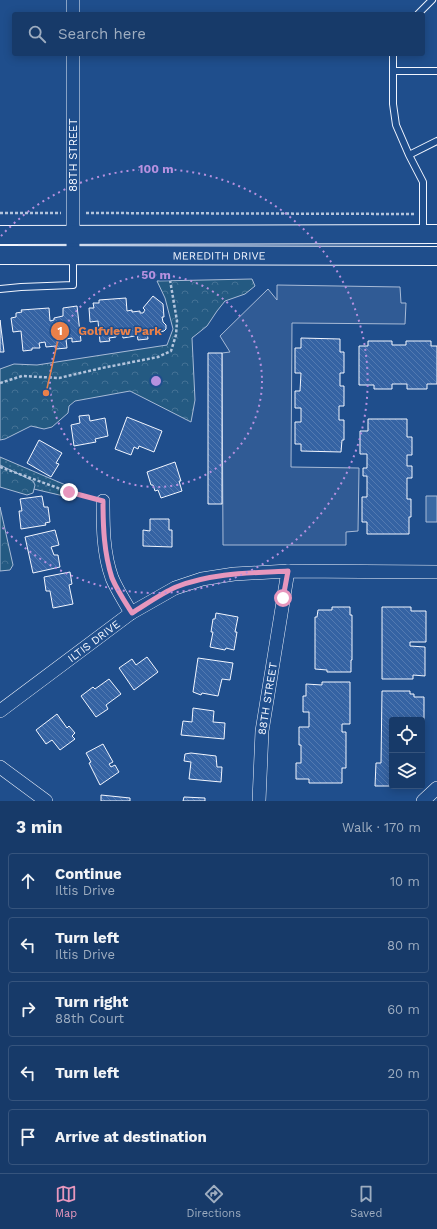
<!DOCTYPE html>
<html lang="en">
<head>
<meta charset="utf-8">
<style>
  body { margin:0; font-family:"Work Sans",sans-serif; background:#244571; color:#f1f3f6 }
  .controls { position:absolute; right:12px; bottom:12px; display:grid; overflow:hidden; border-radius:4px; box-shadow:0 2px 10px #0003 }
  .controls button { width:36px; height:36px; display:grid; place-items:center; padding:0; border:0; border-bottom:1px solid #36547d; background:#173a69; color:#f1f3f6; font:20px sans-serif }
  .stop { position:absolute; width:12px; height:12px; margin:-9px; border:3px solid #e797bd; border-radius:50%; background:#fff }
  .stop.end { background:#e797bd; border-color:#fff; box-shadow:0 1px 4px #0008 }
  .list { margin:0; padding:0; list-style:none }
  h2 { display:flex; justify-content:space-between; align-items:center; height:52px; margin:0; padding:0 16px; font-size:17px }
  h2 small { font-size:13px; font-weight:400; color:#9eadc0 }
  .list li { display:grid; grid-template-columns:26px 1fr auto; gap:12px; align-items:center; box-sizing:border-box; height:56px; margin:0 8px 8px; padding:0 8px; border:1px solid #36547d; border-radius:4px }
  .list b { display:block; font-size:15px; white-space:nowrap }
  .list p { margin:0; font-size:13px; white-space:nowrap; color:#9eadc0 }
  .list em { font-size:13px; font-style:normal; color:#9eadc0 }
  .icon { flex:none; width:22px; height:22px; fill:none; stroke:currentColor; stroke-width:2; stroke-linecap:round; stroke-linejoin:round }
  .map { position:relative; flex:none; width:437px; height:801px; overflow:hidden }
  .search { position:absolute; background:#173a69; box-shadow:0 2px 10px #0003; left:12px; right:12px; top:12px; height:44px; display:flex; align-items:center; gap:10px; box-sizing:border-box; padding:0 14px; border-radius:4px; color:#9eadc0; font-size:15px }
  .sheet { height:372px; background:#173a69 }
  nav { display:flex; justify-content:space-around; align-items:center; box-sizing:border-box; height:56px; border-top:1px solid #36547d; background:#173a69; font-size:11px; color:#9eadc0 }
  nav a { display:grid; justify-items:center; gap:2px }
  nav .on { color:#e797bd }
  .map>svg:first-child { display:block }
</style>
</head>
<body>
<div class="map">
<svg width="437" height="801" viewBox="0 0 437 801">
  <defs>
    <pattern id="grass-dots" width="8" height="8" patternUnits="userSpaceOnUse"><rect width="8" height="8" fill="#245a82"/><path d="M2 2h.1M6 6h.1" fill="none" stroke="#447295" stroke-width="1.8" stroke-linecap="round"/></pattern>
    <pattern id="forest-crowns" width="20" height="18" patternUnits="userSpaceOnUse"><rect width="20" height="18" fill="#245a82"/><path d="M2 6a3 3 0 1 1 6 0M12 15a3 3 0 1 1 6 0" fill="none" stroke="#447295"/></pattern>
    <pattern id="building-back-hatch" width="6" height="6" patternUnits="userSpaceOnUse"><rect width="6" height="6" fill="#3563a3"/><path d="M-1 5l2 2M0 0l6 6M5-1l2 2" fill="none" stroke="#537ab1"/></pattern>
  </defs>
  <rect width="100%" height="100%" fill="#1f4e8c"/>
  <path fill="url(#grass-dots)" stroke="#a8bbd7" d="M0,457l75,32 -3,9 -72,-17z"/>
  <path fill="url(#forest-crowns)" stroke="#a8bbd7" d="M252,279l3,7 -10,8 -20,7 -8,10 -10,15 -15,12 3,62 -4,22 -61,-31 -55,10 -6,5 -1,7 -16,14 -8,2 -13,-3 -26,13 -5,1v-71l14,-5 23,1 130,-20 6,-16 -8,-31 -8,-17z
    M0,465l33,16 2,4 -2,8 -6,2 -27,-8z
    M0,507l13,58 -3,5 -10,1z"/>
  <path fill="#305b95" stroke="#a8bbd7" d="M277,285l123,2 1,16h5l-1,21 -113,-1 -1,144 68,1 -1,63 -12,1v13h-123l-1,-192 8,-1 -10,-16 48,-47 9,11z"/>
  <path fill="#3b69a3" stroke="#a8bbd7" d="M426,496h11v26h-11z"/>
  <path fill="url(#building-back-hatch)" stroke="#f2f6ff" d="M153,296l10,8 1,13h-2l1,5 3,3v4l-2,2 -4,1 -1,-2 -12,2 1,7 -10,1 -1,-6 -3,1 1,1 -12,2 -1,-5 -6,1v3l-7,1 1,3 -10,1 -2,-21 -8,1 -1,-14h5l-1,-5h6v-3l27,-2 1,13 5,-1v2l8,-1v2h3l2,-3 -2,-2z
    M77,306l4,35 -9,1v-4l-6,1 1,9 -11,1v-3l-10,1 -1,-5 -6,1 1,5h-8v2l-9,1 -2,-20 -8,1 -2,-14 5,-1v-4l6,-1 -1,-2 28,-2 1,13 4,-1v-2l9,-2v-8z
    M0,320l4,32h-4z
    M301,338l39,1v13h4v21h-4v13h4v20h-5v14h5v20h-2l-1,12 -40,-1v-7h-6v-22h6v-14h-6v-17h5l1,-18h-6v-25h6z
    M368,341h24v4h14v-4h25v5h6v38h-10v5h-20v-5h-15v5h-18v-4h-15v-39h9z
    M208,353h14v151h-14z
    M89,415l1,6 15,-3 3,18 -13,3 1,3 -22,4 -3,-21 9,-2 -1,-7z
    M127,417l35,14 -8,21 -15,-6 -1,3 -4,-2 -3,8 -16,-6z
    M368,419h39v18h5v18h-5v11h5v12h-5v21h4v18h-2v17h-42v-12h-5v-25h5v-21h-4v-8h4v-14h-7v-23h8z
    M39,440l23,13 -6,10 3,1 -8,13 -24,-14z
    M175,462l6,19h-2l3,10 -21,7 -3,-8 -3,1 -2,-6h-2l-4,-13z
    M42,496l2,11h4l2,15 -5,1 1,2 -25,4 -2,-18h3l-2,-12z
    M150,519h19v11h3v17l-29,-1v-16l7,1z
    M55,530l4,15 -8,2 3,8h4l2,12 -27,6 -8,-36z
    M70,572l2,12 -3,1 4,19 -20,4 -3,-17h-4l-2,-14z
    M332,607h18v8h2v45h-1v12h-24v-2l-12,-1v-52h2l1,-7h14z
    M382,607h29v4h15v31h-16v4l15,1v29l-12,-1v4h-31z
    M216,613l22,4 -3,15h2l-3,18 -8,-2 -1,2 -15,-3 3,-15h-2l2,-13h2z
    M147,657l11,15 -24,18 -15,-22 13,-9 4,6z
    M198,658l35,5 -3,17 -8,-1 -4,17 -16,-3 -1,2 -8,-3z
    M109,679l12,15 -15,11 2,4 -12,8 -15,-21 12,-9 2,2z
    M322,682h28v42h-8v8h4v36h-4v15h-33v-4h-13v-16h5v-18h-2v-18h10v-15h-6v-16h3v-12l16,1z
    M382,691h28v3h4v3h10v27h-2v-4h-30v66h-17l1,-23h5z
    M193,708l21,3 -1,11 12,1 -1,16 -43,-4 2,-14 9,1z
    M57,714l10,14 2,-2 6,7 -3,3 3,3 -15,11 -8,-10 -6,4 -10,-14z
    M422,732h2l-1,29h-1z
    M103,744l10,18 -4,2 2,3 4,-2 4,7 -19,13 -11,-22 2,-1 -5,-9z
    M191,753l25,3 1,11h5l-1,15 -32,-3 2,-17 -7,-1 1,-7z
    M101,795l29,3v3h-29z
    M184,797l21,1v3h-22z"/>
  <g fill="none" stroke-linecap="round" stroke-linejoin="round">
    <g stroke="#f2f6ff" stroke-width="8">
      <path id="lane" d="M418,14l14,-14
        M393,54v50l3,21 13,30 14,27v50
        M393,71h44
        M409,155l28,-14
        M0,289l21,-2 52,-2v-29"/>
    </g>
    <g stroke="#f2f6ff" stroke-width="14">
      <g id="street">
        <path d="M73,14v-14"/>
        <path d="M73,255v-201"/>
        <path d="M103,501c0,26 0,52 9,77 5,12 13,24 19,35"/>
        <path id="s1" d="M0,711l131,-98 44,-25 27,-9 32,-5 54,-3 149,1"/>
        <path d="M0,767l46,34"/>
        <path id="s2" d="M259,801l3,-70 26,-160"/>
        <path d="M423,801l14,-13"/>
      </g>
    </g>
    <g stroke="#f2f6ff" stroke-width="20">
      <g id="secondary">
        <path d="M0,235l437,-1"/>
        <path id="s3" d="M0,255l437,1"/>
      </g>
    </g>
    <path stroke="#b3c4dc" stroke-width="2.5" stroke-dasharray="3 2" stroke-linecap="butt" d="M0,213h61
      M86,213l329,1
      M0,383l22,-7 37,2 43,-10 56,-11 13,-6 5,-16 1,-14 -8,-47
      M0,467l69,25 21,6"/>
    <use href="#lane" stroke="#1f4e8c" stroke-width="6"/>
    <use href="#street" stroke="#1f4e8c" stroke-width="13"/>
    <use href="#secondary" stroke="#1f4e8c" stroke-width="18"/>
  </g>
  <g fill="none" stroke-linecap="round" stroke-linejoin="round">
    <path stroke="#e797bd" stroke-width="5" d="M69,492l34,9c0,26 1,52 9,77 5,12 13,24 20,35 13,-8 30,-20 44,-26 36,-14 74,-14 112,-16l-5,27"/>
  </g>
  <g fill="none" stroke="#b691df" stroke-width="2" stroke-dasharray="2 4">
    <circle cx="156" cy="381" r="106"/>
    <path d="M1 236A212 212 0 1 1 1 526"/>
  </g>
  <g text-anchor="middle" stroke-width="3" stroke-linejoin="round" paint-order="stroke">
    <g font-size="11" fill="#f2f6ff" stroke="#1f4e8c">
      <text transform="translate(73 155) rotate(-90)" y="4">88TH STREET</text>
      <text dy="4" stroke="none"><textPath href="#s3" startOffset="219">MEREDITH DRIVE</textPath></text>
      <text dy="4" stroke="none"><textPath href="#s1" startOffset="117">ILTIS DRIVE</textPath></text>
      <text dy="4" stroke="none"><textPath href="#s2" startOffset="103">88TH STREET</textPath></text>
    </g>
  </g>
  <circle cx="156" cy="381" r="6" fill="#b691df" stroke="#1f4e8c" stroke-width="2"/>
  <g font-size="12" text-anchor="middle" font-weight="bold" fill="#b691df" stroke="#1f4e8c" stroke-width="3" stroke-linejoin="round" paint-order="stroke">
    <text x="156" y="173">100 m</text>
    <text x="156" y="279">50 m</text>
  </g>
  <path fill="none" stroke="#ea8049" stroke-width="1.5" d="M46 393L60 331"/>
  <g fill="#ea8049" stroke="#1f4e8c" stroke-width="1.5">
    <circle cx="46" cy="393" r="4"/>
    <circle cx="60" cy="331" r="10"/>
  </g>
  <g font-size="12" text-anchor="middle" font-weight="bold" fill="#fff">
    <text x="60" y="335">1</text>
  </g>
  <g font-size="12" text-anchor="middle" font-weight="bold" fill="#ea8049" stroke="#1f4e8c" stroke-width="3" stroke-linejoin="round" paint-order="stroke">
    <text x="120" y="335">Golfview Park</text>
  </g>
</svg>
<div class="controls">
<button><svg class="icon" aria-label="locate" viewBox="0 0 24 24"><circle cx="12" cy="12" r="6"/><path d="M12 2v4M12 18v4M2 12h4M18 12h4"/></svg></button>
<button><svg class="icon" aria-label="layers" viewBox="0 0 24 24"><path d="M12 4l9 5-9 5-9-5zM3 14l9 5 9-5"/></svg></button>
</div>
<div class="stop" style="left:283px;top:598px"></div>
<div class="stop end" style="left:69px;top:492px"></div>
<div class="search"><svg class="icon" aria-label="search" viewBox="0 0 24 24"><circle cx="10" cy="10" r="6"/><path d="M15 15l6 6"/></svg>Search here</div>
</div>
<section class="sheet">
<h2>3 min<small>Walk · 170 m</small></h2>
<ul class="list">
<li><svg class="icon" aria-label="ahead" viewBox="0 0 24 24"><path d="M12 20V5M6 11l6-6 6 6"/></svg><div><b>Continue</b><p>Iltis Drive</p></div><em>10 m</em></li>
<li><svg class="icon" aria-label="left" viewBox="0 0 24 24"><path d="M17 20v-9H6M10 6l-5 5 5 5"/></svg><div><b>Turn left</b><p>Iltis Drive</p></div><em>80 m</em></li>
<li><svg class="icon" aria-label="right" viewBox="0 0 24 24"><path d="M7 20v-9h11M14 6l5 5-5 5"/></svg><div><b>Turn right</b><p>88th Court</p></div><em>60 m</em></li>
<li><svg class="icon" aria-label="left" viewBox="0 0 24 24"><path d="M17 20v-9H6M10 6l-5 5 5 5"/></svg><div><b>Turn left</b></div><em>20 m</em></li>
<li><svg class="icon" aria-label="arrive" viewBox="0 0 24 24"><path d="M6 21V4h12l-3 4 3 4H6"/></svg><div><b>Arrive at destination</b></div></li>
</ul>
</section>
<nav>
<a class="on"><svg class="icon" aria-label="map" viewBox="0 0 24 24"><path d="M3 6l6-2 6 2 6-2v14l-6 2-6-2-6 2zM9 4v14M15 6v14"/></svg>Map</a>
<a><svg class="icon" aria-label="directions" viewBox="0 0 24 24"><path d="M12 3l9 9-9 9-9-9zM9 14v-3h6M13 9l2 2-2 2"/></svg>Directions</a>
<a><svg class="icon" aria-label="saved" viewBox="0 0 24 24"><path d="M7 4h10v16l-5-4-5 4z"/></svg>Saved</a>
</nav>
</body>
</html>
